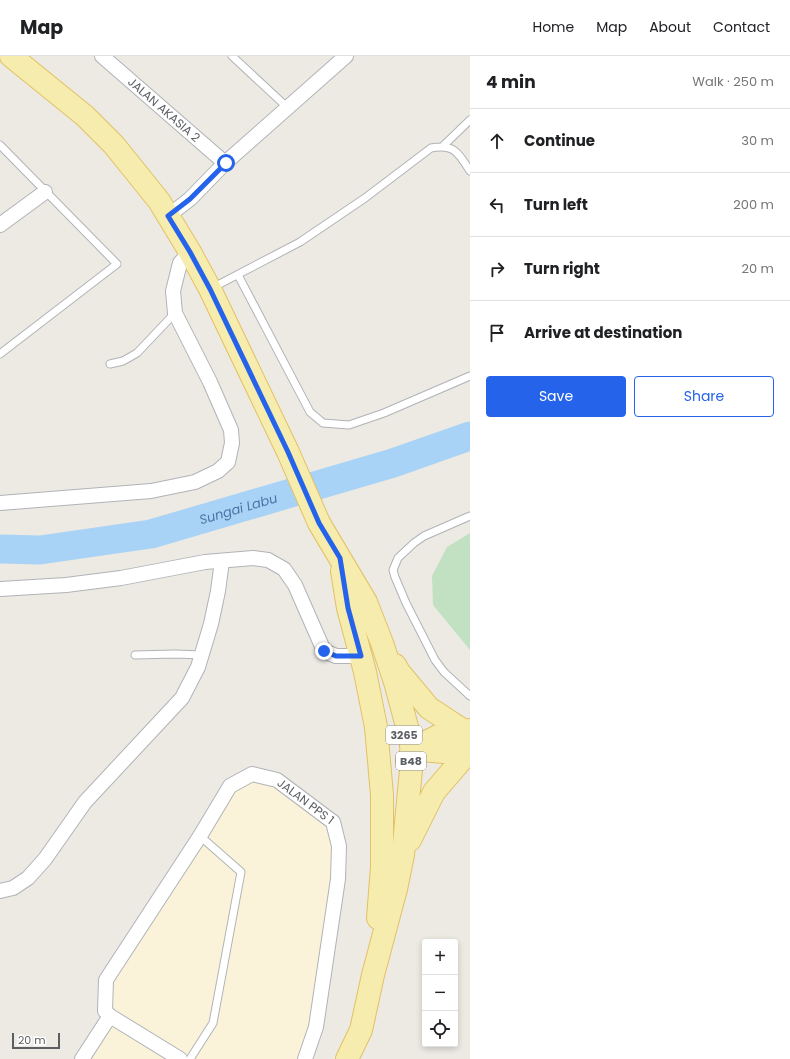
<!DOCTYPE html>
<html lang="en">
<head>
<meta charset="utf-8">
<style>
  body { margin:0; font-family:Poppins,sans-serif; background:#f2f2f2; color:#202124 }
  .controls { position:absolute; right:12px; bottom:12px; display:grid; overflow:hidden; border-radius:4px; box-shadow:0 2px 6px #0003 }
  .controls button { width:36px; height:36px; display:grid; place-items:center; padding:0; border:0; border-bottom:1px solid #e0e0e0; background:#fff; color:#202124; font:20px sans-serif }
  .scale { position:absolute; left:12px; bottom:10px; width:48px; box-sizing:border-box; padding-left:4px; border:2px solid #5b5e62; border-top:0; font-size:11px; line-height:14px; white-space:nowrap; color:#5b5e62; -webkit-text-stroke:3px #fff; paint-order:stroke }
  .stop { position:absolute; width:12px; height:12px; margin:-9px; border:3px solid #2563eb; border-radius:50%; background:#fff }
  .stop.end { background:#2563eb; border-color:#fff; box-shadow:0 1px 4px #0008 }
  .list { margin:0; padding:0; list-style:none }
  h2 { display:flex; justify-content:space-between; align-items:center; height:52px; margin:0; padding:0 16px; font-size:17px }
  h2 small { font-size:13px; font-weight:400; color:#757577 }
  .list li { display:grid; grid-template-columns:26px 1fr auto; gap:12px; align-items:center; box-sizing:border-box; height:64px; padding:0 16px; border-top:1px solid #e0e0e0 }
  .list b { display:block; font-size:15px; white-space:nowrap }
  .list em { font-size:13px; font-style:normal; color:#757577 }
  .actions { display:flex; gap:8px; padding:12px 16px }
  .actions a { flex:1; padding:9px 0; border:1px solid #2563eb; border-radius:4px; text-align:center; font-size:14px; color:#2563eb }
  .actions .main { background:#2563eb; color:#fff }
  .icon { flex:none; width:22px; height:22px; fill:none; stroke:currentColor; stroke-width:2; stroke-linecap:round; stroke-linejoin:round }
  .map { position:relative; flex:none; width:470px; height:1003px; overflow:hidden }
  header { display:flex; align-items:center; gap:24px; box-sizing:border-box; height:56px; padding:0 20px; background:#fff; border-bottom:1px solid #e0e0e0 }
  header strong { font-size:19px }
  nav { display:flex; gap:22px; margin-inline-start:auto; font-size:14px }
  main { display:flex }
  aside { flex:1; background:#fff }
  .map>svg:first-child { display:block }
</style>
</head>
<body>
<header>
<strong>Map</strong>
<nav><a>Home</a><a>Map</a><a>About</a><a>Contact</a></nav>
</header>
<main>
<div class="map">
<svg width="470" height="1003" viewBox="0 0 470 1003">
  <rect width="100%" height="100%" fill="#eceae3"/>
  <path fill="#faf3da" d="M253,724l20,6 54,39 8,24 -24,177 -13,33h-206l28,-44 -8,-7v-26l122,-191z"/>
  <path fill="#c1e1c2" d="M470,477v117l-37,-45 -1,-29 15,-29z"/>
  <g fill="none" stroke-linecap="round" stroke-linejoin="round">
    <path stroke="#a9d3f6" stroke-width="29" id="s1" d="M0,493l40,1 111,-16 242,-71 77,-27"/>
    <g stroke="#b0b3b7" stroke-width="9">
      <path id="service" d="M232,0l56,52
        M0,89l117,119 -117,90
        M443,90l27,-26
        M238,219l72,137 13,11 26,2 35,-12 86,-37
        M212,232l88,-46 65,-44 66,-50c23,-4 27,4 39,23
        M110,308l13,-3 14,-8 38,-40
        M470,460l-46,20 -10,7 -16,15 -5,12 2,7 11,26 29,57 9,12 26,24
        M135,599l40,-1 27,1
        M190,1003l23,-36 28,-151 -41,-36"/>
    </g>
    <g stroke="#b0b3b7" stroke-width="16">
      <g id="minor">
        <path id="s2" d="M102,0l123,107"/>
        <path d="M168,160l22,-17 35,-36 121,-107"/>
        <path d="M0,169l45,-33"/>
        <path d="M0,447l151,-12 44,-9 23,-11 10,-9 4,-19 -1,-13 -21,-48 -35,-69 -2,-22 7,-28 10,-11"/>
        <path d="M0,533l66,-4 55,-7 84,-16 48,-4 15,2 16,9 11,16 29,66 12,5h25"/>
        <path d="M0,835l13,-3 15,-10 17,-19 40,-57 97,-104 16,-31 13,-43 7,-33 4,-30"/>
        <path d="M82,1003l28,-43"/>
        <path id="s3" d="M180,1003l-70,-43 -5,-5 1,-31 94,-144 30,-50 22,-12 25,6 56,42 6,24 -1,33 -22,148 -11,32"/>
      </g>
    </g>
    <g stroke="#e2c165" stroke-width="24">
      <path id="primary" d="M11,0l74,60 29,29 45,56 31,51 20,37 78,163 31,71 47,79 16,41 13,39 18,67 -5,52 -5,54 -7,34 -23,86 -12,55 -14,29
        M342,515l6,37 17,64 11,55 6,68v72l-4,51
        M395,609l4,7 30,36 35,23
        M411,690l2,3 30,3 27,-2
        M407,705l6,-12 25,-13 32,-6
        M410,784l24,-48 36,-42"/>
    </g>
    <use href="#service" stroke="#fff" stroke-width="7"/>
    <use href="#minor" stroke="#fff" stroke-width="14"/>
    <use href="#primary" stroke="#f6ecad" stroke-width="22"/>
  </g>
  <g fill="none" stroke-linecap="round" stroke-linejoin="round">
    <path stroke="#2563eb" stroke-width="5" d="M226,107l-36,36 -22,17 22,36 20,37 78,163 31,71 21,35 8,50 13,48h-25l-12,-5"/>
  </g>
  <g text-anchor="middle" stroke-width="3.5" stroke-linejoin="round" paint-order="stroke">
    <g fill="#fff" stroke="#8c8e91" stroke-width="1">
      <rect x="386" y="670" width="36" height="18" rx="3"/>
      <rect x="396" y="696" width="30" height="18" rx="3"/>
    </g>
    <g font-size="11" font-weight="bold" fill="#5b5e62">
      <text x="404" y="683">3265</text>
      <text x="411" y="709">B48</text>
    </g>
    <g font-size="12" fill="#5b5e62" stroke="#fff">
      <text dy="4" stroke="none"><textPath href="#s2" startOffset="82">JALAN AKASIA 2</textPath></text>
      <text dy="4" stroke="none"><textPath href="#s3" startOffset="437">JALAN PPS 1</textPath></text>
    </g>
    <g font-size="13" font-style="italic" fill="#4875a6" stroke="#fff">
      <text dy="5" stroke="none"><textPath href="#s1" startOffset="243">Sungai Labu</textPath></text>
    </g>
  </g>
</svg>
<div class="controls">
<button>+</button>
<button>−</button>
<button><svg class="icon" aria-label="locate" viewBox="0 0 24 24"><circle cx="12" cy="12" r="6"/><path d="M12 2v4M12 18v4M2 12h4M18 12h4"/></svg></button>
</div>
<div class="scale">20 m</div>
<div class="stop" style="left:226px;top:107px"></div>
<div class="stop end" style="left:324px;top:595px"></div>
</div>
<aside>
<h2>4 min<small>Walk · 250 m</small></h2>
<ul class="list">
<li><svg class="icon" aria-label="ahead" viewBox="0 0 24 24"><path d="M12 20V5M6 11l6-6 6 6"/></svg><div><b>Continue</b></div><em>30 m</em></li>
<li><svg class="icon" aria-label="left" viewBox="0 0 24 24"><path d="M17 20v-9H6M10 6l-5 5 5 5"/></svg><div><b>Turn left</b></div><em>200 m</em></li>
<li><svg class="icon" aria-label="right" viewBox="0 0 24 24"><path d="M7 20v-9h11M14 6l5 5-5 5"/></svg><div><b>Turn right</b></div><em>20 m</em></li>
<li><svg class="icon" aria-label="arrive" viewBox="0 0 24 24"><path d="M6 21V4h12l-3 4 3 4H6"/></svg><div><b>Arrive at destination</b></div></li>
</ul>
<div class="actions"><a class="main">Save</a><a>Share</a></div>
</aside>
</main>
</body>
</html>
